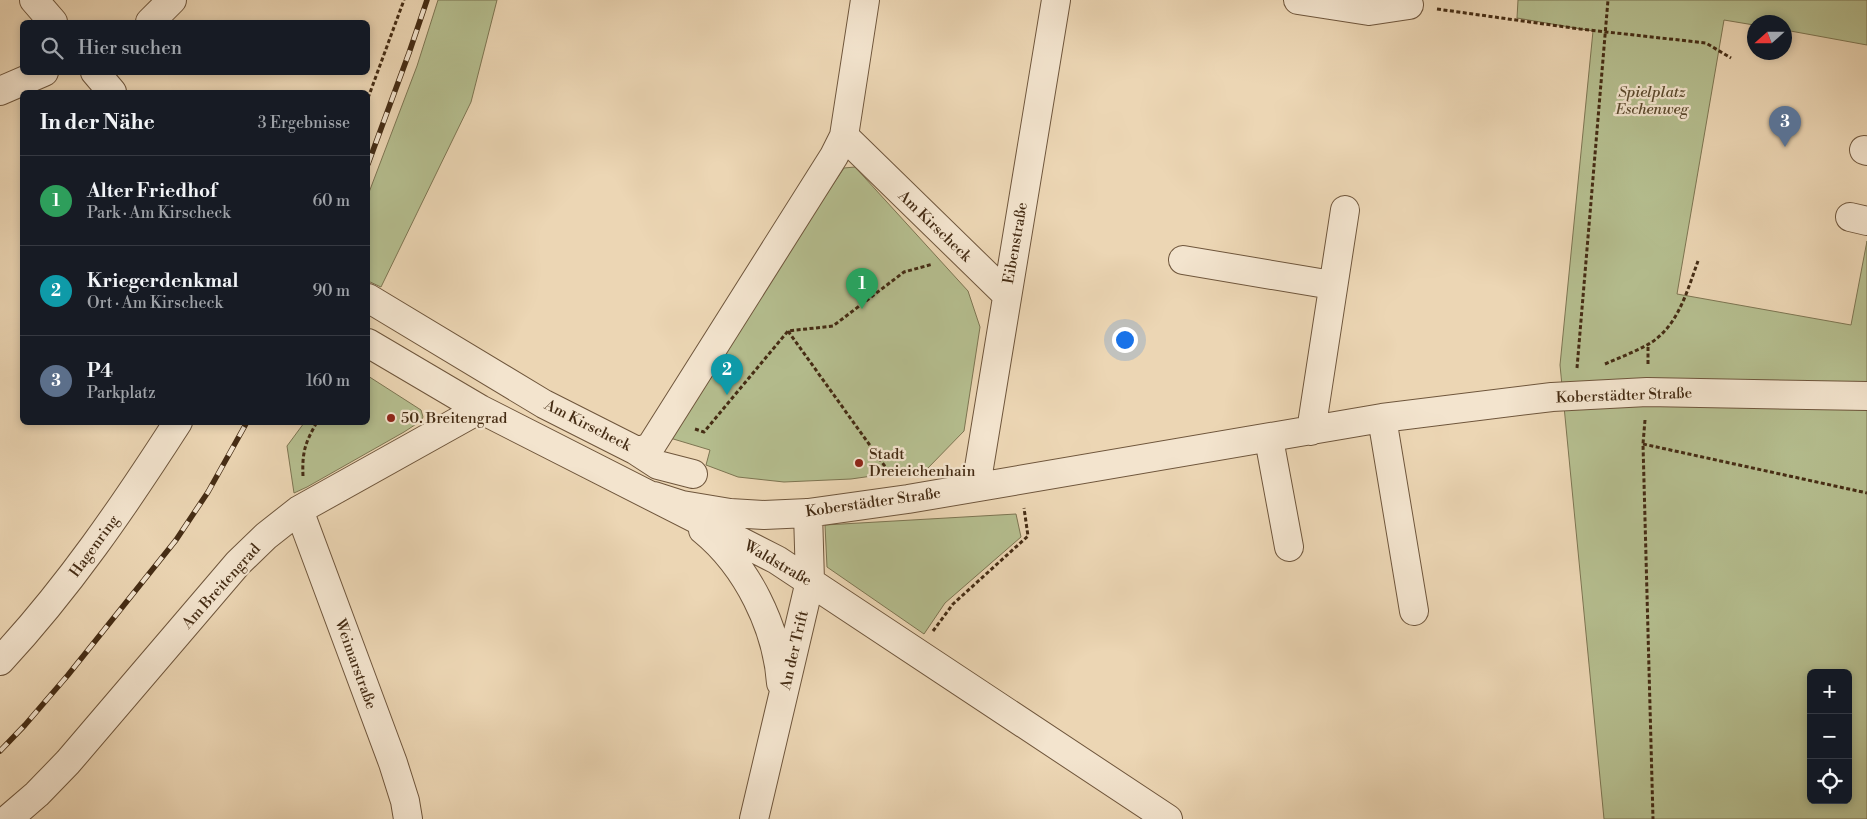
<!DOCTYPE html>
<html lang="de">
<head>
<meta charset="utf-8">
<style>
  body { margin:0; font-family:"Libre Bodoni",serif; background:#242831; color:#f1f3f6 }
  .controls { position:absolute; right:15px; bottom:15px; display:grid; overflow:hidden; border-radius:8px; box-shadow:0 2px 8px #0003 }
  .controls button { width:45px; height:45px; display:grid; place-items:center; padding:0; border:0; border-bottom:1px solid #363941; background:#171b24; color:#f1f3f6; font:25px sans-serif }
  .compass { position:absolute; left:1747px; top:15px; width:45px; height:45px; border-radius:50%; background:#171b24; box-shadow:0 2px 8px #0003; rotate:249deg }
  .you { position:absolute; left:1124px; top:339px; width:18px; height:18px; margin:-12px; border:4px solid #fff; border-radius:50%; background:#1a73e8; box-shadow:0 0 0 8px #1a73e833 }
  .badge { display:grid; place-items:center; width:32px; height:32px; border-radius:50%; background:#c59692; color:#fff; font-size:16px; font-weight:700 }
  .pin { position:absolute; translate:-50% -41px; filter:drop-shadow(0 1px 2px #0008) }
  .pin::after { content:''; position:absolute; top:26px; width:18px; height:15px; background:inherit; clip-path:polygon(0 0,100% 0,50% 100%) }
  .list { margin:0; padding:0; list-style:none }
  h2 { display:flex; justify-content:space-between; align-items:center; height:65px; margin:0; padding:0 20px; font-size:21px }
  h2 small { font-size:16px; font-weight:400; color:#9ea1a6 }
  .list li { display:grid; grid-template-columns:32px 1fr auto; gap:15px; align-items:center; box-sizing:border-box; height:90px; padding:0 20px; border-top:1px solid #363941 }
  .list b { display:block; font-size:19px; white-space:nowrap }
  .list p { margin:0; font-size:16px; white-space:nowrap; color:#9ea1a6 }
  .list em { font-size:16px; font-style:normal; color:#9ea1a6 }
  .icon { flex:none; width:28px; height:28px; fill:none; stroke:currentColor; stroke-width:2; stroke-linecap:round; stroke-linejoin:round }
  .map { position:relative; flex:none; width:1867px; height:819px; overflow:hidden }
  .search { position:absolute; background:#171b24; box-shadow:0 2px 8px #0003; left:20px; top:20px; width:350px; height:55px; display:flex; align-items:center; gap:12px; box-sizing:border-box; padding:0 18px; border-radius:8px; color:#9ea1a6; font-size:19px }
  .panel { position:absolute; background:#171b24; box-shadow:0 2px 8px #0003; left:20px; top:90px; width:350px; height:335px; border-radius:8px }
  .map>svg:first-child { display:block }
</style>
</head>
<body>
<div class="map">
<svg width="1867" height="819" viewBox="0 0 1867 819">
  <rect width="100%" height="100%" fill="#ecd6b4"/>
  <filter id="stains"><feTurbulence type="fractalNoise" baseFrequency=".004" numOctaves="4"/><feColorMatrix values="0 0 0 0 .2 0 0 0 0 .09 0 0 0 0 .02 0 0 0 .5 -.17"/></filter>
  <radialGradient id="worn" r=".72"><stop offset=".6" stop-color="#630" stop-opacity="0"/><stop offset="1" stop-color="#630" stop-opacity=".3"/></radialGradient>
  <path fill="#b5be8f" stroke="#7d7552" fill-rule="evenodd" d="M438,0h59l-26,102 -90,185 -13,-6v-86l49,-129z
    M1518,0h349v45l-82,-15 -1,-8h-30v3l-30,-5 -47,274 174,31 16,-84v578h-263l-44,-454 33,-334 -76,-13zM1811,673h37v127h-37z
    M855,167l113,124 12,36 -16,104 -36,37 -77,11 -67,3 -46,-5 -32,-12 4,-15 -40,-12 5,-17 169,-253z
    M368,376l53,34 2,7 -2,4 -17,11 -97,55 -13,6 -7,-47 17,-23 64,-1z
    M1016,514l5,23 -76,66 -21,31 -97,-67 -2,-42z"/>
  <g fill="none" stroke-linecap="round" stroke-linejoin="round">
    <g stroke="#6f563c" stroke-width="30">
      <path id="minor" d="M34,0l19,22
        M865,0l-21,136 163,159
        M1298,0l71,11 40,-6
        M150,22l22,-22
        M95,72l17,20
        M0,91l44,-19
        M1864,150l3,1
        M1850,217l17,4
        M1183,260l149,25
        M368,298l176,106 91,46h8l8,-4 183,-290 10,-20
        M368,343l112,66 297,151 391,259
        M1382,418l32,193
        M1311,431l34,-221
        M1269,439l20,108
        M635,450l23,15 35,9
        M976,486l80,-486
        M654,496l28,9 48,8 34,2 44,-2 100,-14 474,-81 170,-21 95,-5 220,4
        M299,510l94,253 12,38 3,18
        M703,530c44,36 74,97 78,153
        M0,661c68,-73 124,-155 178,-239
        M8,819l29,-25 31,-32 170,-199 28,-27 33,-26 181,-101
        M754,819l56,-238 -2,-68"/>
    </g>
    <path stroke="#452c14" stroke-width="3" stroke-dasharray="4 2.5" stroke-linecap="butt" d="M1437,9l143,20 126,14 25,15
      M368,98l36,-98
      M788,331l101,141
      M1605,364c14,-6 29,-12 42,-19 31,-17 40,-54 51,-84
      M1648,364v-19
      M1577,368l31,-368
      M1645,420l-2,24 10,375
      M695,429l9,3 84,-101 45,-5 71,-54 29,-8
      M1643,444l224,49
      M303,476c-1,-24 2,-33 14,-54
      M933,631l20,-27 75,-68 -4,-28"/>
    <use href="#minor" stroke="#f3e4ce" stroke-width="28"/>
    <g stroke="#452c14" stroke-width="5.5">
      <path id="rail" d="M368,164l41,-111 18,-53
        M0,751l25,-26 43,-50 108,-135 32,-48 39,-70"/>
    </g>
    <use href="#rail" stroke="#f3e4ce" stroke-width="4" stroke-dasharray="11" stroke-linecap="butt"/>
  </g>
  <g fill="#8f2418" stroke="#f3e4ce" stroke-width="2">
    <circle cx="391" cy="418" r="5"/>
    <circle cx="859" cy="463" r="5"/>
  </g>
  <g text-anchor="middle" stroke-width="4.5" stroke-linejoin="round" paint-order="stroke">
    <g font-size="15" font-style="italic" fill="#5b492d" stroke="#f3e4ce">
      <text x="1652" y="97">Spielplatz<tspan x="1652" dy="17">Eschenweg</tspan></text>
    </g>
    <g font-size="15" fill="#452c14" stroke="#f3e4ce">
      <text transform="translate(935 226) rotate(44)" y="5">Am Kirscheck</text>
      <text transform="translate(1015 243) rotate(-80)" y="5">Eibenstraße</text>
      <text transform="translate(1624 395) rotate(-2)" y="5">Koberstädter Straße</text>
      <text transform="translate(588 425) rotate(27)" y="5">Am Kirscheck</text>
      <text transform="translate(873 502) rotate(-8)" y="5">Koberstädter Straße</text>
      <text transform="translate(94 546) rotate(-54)" y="5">Hagenring</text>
      <text transform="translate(778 563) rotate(30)" y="5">Waldstraße</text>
      <text transform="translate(221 586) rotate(-48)" y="5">Am Breitengrad</text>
      <text transform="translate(794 650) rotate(-77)" y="5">An der Trift</text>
      <text transform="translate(356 664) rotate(70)" y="5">Weimarstraße</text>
    </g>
    <g font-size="15" fill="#452c14" stroke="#f3e4ce" text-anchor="start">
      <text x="401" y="423">50. Breitengrad</text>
      <text x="869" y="459">Stadt<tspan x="869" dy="17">Dreieichenhain</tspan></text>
    </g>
  </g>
  <rect width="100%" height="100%" filter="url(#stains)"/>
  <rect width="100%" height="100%" fill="url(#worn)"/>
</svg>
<div class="controls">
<button>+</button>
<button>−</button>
<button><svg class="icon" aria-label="locate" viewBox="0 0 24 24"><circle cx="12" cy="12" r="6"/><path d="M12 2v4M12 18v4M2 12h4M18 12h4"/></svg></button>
</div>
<svg class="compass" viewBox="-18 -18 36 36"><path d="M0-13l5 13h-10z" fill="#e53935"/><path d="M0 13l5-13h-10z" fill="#9ea1a6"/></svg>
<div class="you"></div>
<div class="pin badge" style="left:862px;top:309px;background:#2e9e5b">1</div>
<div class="pin badge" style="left:727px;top:395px;background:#0f9aa8">2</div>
<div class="pin badge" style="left:1785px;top:147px;background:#5c6f8a">3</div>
<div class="search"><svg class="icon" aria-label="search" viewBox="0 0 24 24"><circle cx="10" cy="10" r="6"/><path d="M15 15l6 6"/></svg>Hier suchen</div>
<section class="panel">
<h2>In der Nähe<small>3 Ergebnisse</small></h2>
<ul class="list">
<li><span class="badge" style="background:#2e9e5b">1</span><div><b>Alter Friedhof</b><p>Park · Am Kirscheck</p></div><em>60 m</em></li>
<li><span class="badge" style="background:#0f9aa8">2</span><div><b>Kriegerdenkmal</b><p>Ort · Am Kirscheck</p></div><em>90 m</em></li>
<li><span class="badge" style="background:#5c6f8a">3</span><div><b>P4</b><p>Parkplatz</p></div><em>160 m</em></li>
</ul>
</section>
</div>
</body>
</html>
